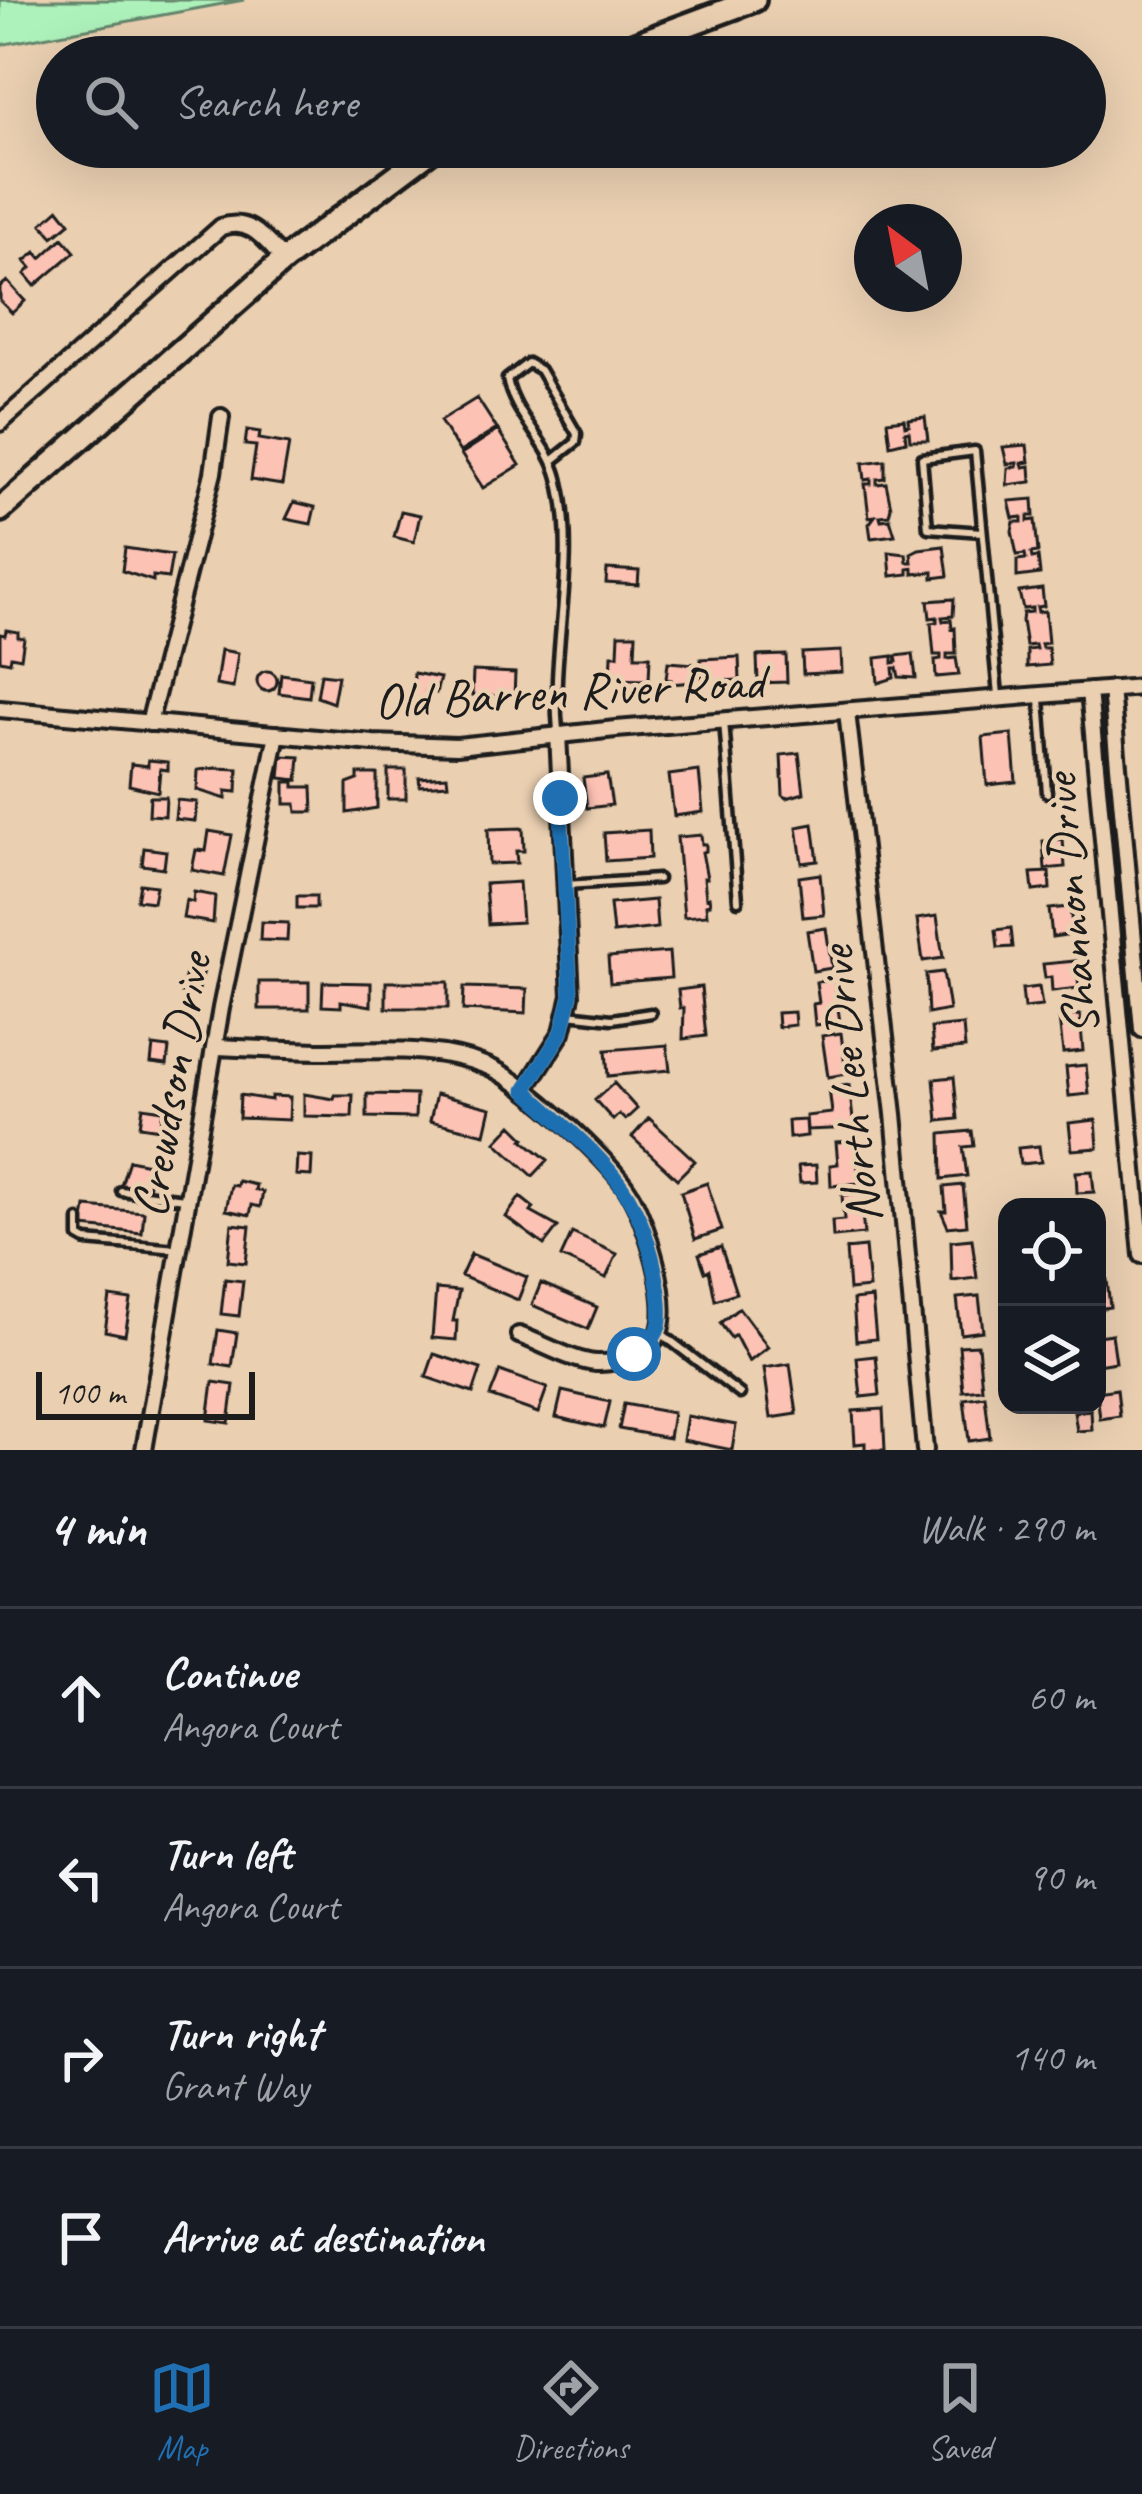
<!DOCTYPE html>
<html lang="en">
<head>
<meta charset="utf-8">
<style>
  body { margin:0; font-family:Caveat,sans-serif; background:#20242c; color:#f1f3f6 }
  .controls { position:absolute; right:36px; bottom:36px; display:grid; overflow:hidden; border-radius:24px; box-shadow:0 12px 48px #0002 }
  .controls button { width:108px; height:108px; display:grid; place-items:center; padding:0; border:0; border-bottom:3px solid #363941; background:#171b24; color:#f1f3f6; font:60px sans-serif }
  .compass { position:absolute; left:854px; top:204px; width:108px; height:108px; border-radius:50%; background:#171b24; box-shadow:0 12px 48px #0002; rotate:328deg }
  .scale { position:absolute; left:36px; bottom:30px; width:219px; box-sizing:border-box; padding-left:12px; border:6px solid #1c1c1c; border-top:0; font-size:33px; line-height:42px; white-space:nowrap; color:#1c1c1c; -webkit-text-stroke:9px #eacfb1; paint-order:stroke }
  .stop { position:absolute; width:36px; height:36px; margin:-27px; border:9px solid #1f6fb2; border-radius:50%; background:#fff }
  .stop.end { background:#1f6fb2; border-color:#fff; box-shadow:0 3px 12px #0008 }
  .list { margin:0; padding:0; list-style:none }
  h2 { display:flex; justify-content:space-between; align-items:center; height:156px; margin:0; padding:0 48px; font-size:51px }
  h2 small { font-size:39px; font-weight:400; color:#9ea1a6 }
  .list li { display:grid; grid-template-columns:78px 1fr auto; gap:36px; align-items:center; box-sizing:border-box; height:180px; padding:0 48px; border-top:3px solid #363941 }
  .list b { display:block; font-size:45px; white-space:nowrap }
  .list p { margin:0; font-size:39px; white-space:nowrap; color:#9ea1a6 }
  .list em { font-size:39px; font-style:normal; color:#9ea1a6 }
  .icon { flex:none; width:66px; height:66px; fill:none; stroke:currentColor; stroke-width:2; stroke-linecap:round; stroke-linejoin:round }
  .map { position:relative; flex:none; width:1142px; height:1450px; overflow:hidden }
  .search { position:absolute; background:#171b24; box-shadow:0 12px 48px #0002; left:36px; right:36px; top:36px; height:132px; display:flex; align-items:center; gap:30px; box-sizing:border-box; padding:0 42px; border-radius:66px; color:#9ea1a6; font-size:45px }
  .sheet { height:876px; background:#171b24 }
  nav { display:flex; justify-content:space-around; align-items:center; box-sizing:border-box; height:168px; border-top:3px solid #363941; background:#171b24; font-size:33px; color:#9ea1a6 }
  nav a { display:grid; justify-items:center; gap:6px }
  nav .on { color:#1f6fb2 }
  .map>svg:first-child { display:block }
</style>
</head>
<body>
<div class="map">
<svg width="1142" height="1450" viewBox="0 0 1142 1450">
  <rect width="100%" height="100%" fill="#eacfb1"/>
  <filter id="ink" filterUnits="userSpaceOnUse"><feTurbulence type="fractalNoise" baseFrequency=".00833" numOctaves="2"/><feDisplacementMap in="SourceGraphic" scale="24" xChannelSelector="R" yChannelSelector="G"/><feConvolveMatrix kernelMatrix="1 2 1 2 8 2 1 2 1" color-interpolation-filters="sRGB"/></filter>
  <g filter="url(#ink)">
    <path fill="#adf1bb" stroke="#64866c" stroke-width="3" d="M0,0h244l-244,45z"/>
    <path fill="#fcc2b4" stroke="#1c1c1c" stroke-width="3" d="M59,209l11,14 -17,14 -11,-13z
      M63,238l12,14 -40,34 -10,-12 6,-6 -6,-7 11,-9 5,6z
      M7,281l18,20 -13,12 -12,-12v-14z
      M477,398l20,31 -37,23 -20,-31z
      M925,417l3,23h-18l-1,-9 -4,1 1,9 -16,4 -3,-24 17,-2 1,7 4,-1 -1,-6z
      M247,430l13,2 -1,7 30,5 -7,41 -31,-5 5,-34 -11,-1z
      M498,430l22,35 -37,23 -22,-34z
      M1027,445l2,17 -7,1 1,4 7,-1 1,16 -24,3 1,-17 9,-1v-4l-10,1 -4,-17z
      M885,460v18l-8,1v5l9,-1 5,24 -2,8 -9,1 1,4 9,-1 5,16 -24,3 -2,-14 6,-8 -6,1 -4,-33h6v-5l-6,1 -2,-17z
      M1033,499l1,17h-6v5l7,-1 3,32 -7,1 1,5 6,-1 2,17 -23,3v-17l9,-1 -1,-5 -8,1 -5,-24 2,-9h8v-5l-9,1 -4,-17z
      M294,502l21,5 -4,17 -25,-5z
      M401,511l19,4 -6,27 -20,-5z
      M944,546l4,30 -15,2v-6l-20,2v-6l-5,1v5l-17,2 -2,-24 17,2 1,8h5l-1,-9 8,-4z
      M125,548l47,7 -4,23 -15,-2v5l-31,-10z
      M607,569l32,2 -1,14 -32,-2z
      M1042,589l2,17 -7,1 1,5 7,-1 3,32 -7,1 1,4h6l2,17 -23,2v-17l9,-1 -1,-4 -9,1 -4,-25 1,-8 9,-1v-4l-9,1 -4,-17z
      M954,599l-1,17 -11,1 1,4 8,-1 1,9 3,-1 1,26h-9v5l9,-1 3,17 -23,2 -1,-17 6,-1v-4h-7l-3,-32 6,-1v-5l-7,1 -2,-17z
      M6,630l12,2v5l6,1 -3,20 -10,-2 -1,6 -10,-2v-26l5,1z
      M619,634h17l-1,22h15l-1,24 -38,-1 1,-24h6z
      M221,650l17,3 -5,35 -17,-3z
      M841,651l1,21 -39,2 -1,-21z
      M913,654l3,24 -17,-1 -2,-9h-4l1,10 -16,5 -2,-25 17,-2v7l4,-1 -1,-6z
      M786,655l1,27 -29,1 -1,-27z
      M739,657l1,23 -38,2 -1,-23z
      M668,662l26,2 -1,18 -23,2 1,-4 -5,-1z
      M257 681a10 10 0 1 1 20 0a10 10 0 1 1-20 0Z
      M473,671l42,2 -1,24 -42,-2z
      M414,673l26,5 -4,15 -10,-2 -2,12 -11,-2z
      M281,674l30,4 -2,19 -30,-4z
      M321,674l17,2 -5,27 -16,-6z
      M1012,734l4,48 -29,3 -4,-48z
      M799,753l5,40 -17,5 -4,-3 -2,-40z
      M282,756l18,1 -2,23 -18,-2z
      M148,760l20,2v8l-8,-1 -2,23 -29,-7 2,-21 17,2z
      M216,768l22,1 -1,23 -11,-1v8l-29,-9 1,-20z
      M388,770h18v29h-18z
      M699,771l4,41 -29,4 -5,-41z
      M358,774h19v34l-30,5v-29l11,-4z
      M607,775l5,30 -25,3 -4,-30z
      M447,776l1,8 -28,2 -1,-8z
      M285,782h9v5h18l1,25h-16l-1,-8h-11z
      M150,797h16l-1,19 -16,-1z
      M177,800l20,2 -2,19 -20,-2z
      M813,824l5,37 -16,2 -5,-36z
      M523,828l1,23h-8l1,12 -28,1 -1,-35z
      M649,830l1,28 -44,3 -2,-28z
      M209,831l23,4 -8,41 -32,-6 4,-20 10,1z
      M701,835l1,9h4v7l-4,1 5,26h-3l2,20 3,-1 1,7 -4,1 1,10 -23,2 -7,-80z
      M1063,839l2,28 -20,2 -2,-28z
      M144,848l22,3 -2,17 -22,-3z
      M1049,872l1,17 -17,2 -2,-18z
      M820,874l4,41 -21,2 -4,-40z
      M519,882l3,40 -34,2 -3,-40z
      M140,884l16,2 -3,16 -16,-2z
      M194,892l21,4 -2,27 -30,-5 3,-18 7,2z
      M297,896h19v12h-19z
      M655,900l2,28 -44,5 -3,-29z
      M1070,907l3,27 -21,3 -3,-28z
      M937,916l6,42 -20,3 -6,-42z
      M261,922l27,1 -1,18 -27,-1z
      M826,928l6,40 -19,3 -6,-40z
      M1011,928l2,19 -15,1 -2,-18z
      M669,952l2,26 -61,5 -2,-26z
      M190,958l16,4 -9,35 -16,-4z
      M1076,961l3,27 -27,3 -1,-14 -6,1 -2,-14z
      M943,972l6,38 -21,4 -2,-40z
      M834,980l6,42 -25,3 -2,-21 6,-1 -3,-21z
      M259,982h50v27h-50z
      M323,982l48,1v23l-30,-5v6l-19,-1z
      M386,982h62v26h-62z
      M464,987l63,2 -1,24 -63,-3z
      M701,987l5,49 -23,3 1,-31h-4l-2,-18z
      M1039,987l3,19 -18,2 -2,-19z
      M794,1012l1,13 -17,2 -1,-14z
      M1080,1015l3,36 -20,2 -4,-36z
      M963,1025l2,23 -32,3 -2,-23z
      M841,1033l5,41 -18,3 -6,-41z
      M667,1045l3,25 -62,6 -2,-26z
      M153,1046l16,2 -2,17 -16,-2z
      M1086,1065l3,29 -20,2 -3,-29z
      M954,1077l4,42 -20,2 -4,-42z
      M614,1083l23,26 -12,11 -6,-6 -6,6 -18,-20z
      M849,1085l5,43 -47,2 -1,-14 26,-3 -3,-25z
      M304,1094l30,5 1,-4h18l-1,22 -48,-1z
      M367,1094l49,1 -1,23 -48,-1z
      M436,1094l55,14 -6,26 -55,-13z
      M240,1095l31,5v-4l19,1 -1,23 -50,-2z
      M143,1107l20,3 -3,19 -20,-3z
      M649,1118l46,43 -18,18 -45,-42z
      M806,1120l1,16 -18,2 -1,-17z
      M1096,1120l2,28 -26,2 -3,-27z
      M512,1125l13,13 -2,2 25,20 -15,16 -37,-34z
      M972,1131l2,15 -11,1 4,29 -25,3 -1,-45z
      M856,1141l3,42 -28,3 -1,-21 8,-1 -2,-22z
      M1039,1146l2,16 -21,2 -2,-16z
      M297,1156l15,1 -1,19 -15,-1z
      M129,1160l24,5 -5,24 -27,-4z
      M816,1165l1,17 -17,1 -2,-17z
      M1092,1171l2,21 -17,1 -1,-21z
      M238,1181l18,4 -1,5 8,2 -3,15 -8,-2 -2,10 -24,-5 5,-25 6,1z
      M707,1183l15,47 -27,9 -14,-47z
      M963,1185l4,40 -19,2 -7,-16h5l-2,-24z
      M860,1194l4,40 -31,3 -1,-16 12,-1 -2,-25z
      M520,1197l14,11 -3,4 27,15 -14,18 -38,-28z
      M86,1207l58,5 -2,21 -59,-6z
      M232,1224l18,2 -4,37 -18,-2z
      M1097,1227h5l4,40 -9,1z
      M572,1233l45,21 -11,24 -45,-21z
      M972,1239l5,39 -25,3 -1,-40z
      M721,1247l15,46 -21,7 -6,-30 -4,2 -6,-18z
      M865,1247l4,41 -20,2 -3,-41z
      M471,1254l56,23 -9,23 -57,-24z
      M225,1279l18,2 -4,35 -18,-2z
      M1107,1280l3,27 -13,2v-28z
      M541,1283l56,24 -9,22 -56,-24z
      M436,1289l23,2 -6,30h4l-1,19 -24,-2z
      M979,1296l4,35 -22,3 -4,-36z
      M110,1297l21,3 -6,35 -20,-4z
      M872,1298l4,41 -20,2 -3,-41z
      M739,1308l29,39 -19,15 -14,-27 -4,3 -11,-15z
      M218,1330l19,3 -5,34 -19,-3z
      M1112,1334l4,28 -19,3v-29z
      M978,1345l4,44 -19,2 -4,-45z
      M434,1354l47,15 -8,24 -47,-16z
      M876,1356l4,39 -19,2 -4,-39z
      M790,1364l7,50 -26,4 -7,-50z
      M500,1371l47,17 -9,25 -48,-17z
      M213,1382l21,3 -5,38 -21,-3z
      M1117,1389l3,27 -20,3 -3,-27z
      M562,1391l48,11 -6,26 -48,-11z
      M985,1396l5,42 -21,3 -5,-42z
      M624,1404l49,9 -4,25 -50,-9z
      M883,1409l2,41h-20v-7l-10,1 -2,-33z
      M1091,1410l1,20 -15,1 -3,-19z
      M687,1416l49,9 -4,25 -49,-10z"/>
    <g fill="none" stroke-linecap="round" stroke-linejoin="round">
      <g stroke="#1c1c1c" stroke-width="15">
        <path id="service" d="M552,461l24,-19 1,-8 -37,-64 -12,-7 -21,16c7,37 42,63 51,99 21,83 -8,169 0,253
          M982,532l-54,-4 -6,-70 53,-7 23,244
          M1040,699l7,94
          M724,721l14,180
          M566,885l92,-6
          M568,1014l44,5 39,-6
          M121,1191l64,8
          M79,1220v17l7,4 91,8
          M662,1334l78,60"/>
      </g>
      <g stroke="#1c1c1c" stroke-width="22">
        <path id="minor" d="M0,423l221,-196c30,-10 44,13 63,33
          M1111,689l31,340
          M1089,691l53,564
          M0,709l373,34 84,3 159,-17 526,-42
          M847,712l47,402 31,336
          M149,723l64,-250 8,-56
          M215,1047c36,1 73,4 109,4 54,0 112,-6 163,15 36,14 122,93 142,126 17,28 43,110 30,141 -9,20 -42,31 -63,30 -24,-2 -54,-20 -77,-28
          M525,1090l37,-58 9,-36 -13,-262
          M144,1450l77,-442 56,-274"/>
      </g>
      <g stroke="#1c1c1c" stroke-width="30">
        <path id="primary" d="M601,57l153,-57
          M0,510l284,-250 151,-113"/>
      </g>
      <use href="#service" stroke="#eacfb1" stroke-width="6"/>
      <use href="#minor" stroke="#eacfb1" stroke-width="14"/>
      <use href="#primary" stroke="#eacfb1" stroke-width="21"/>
    </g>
  </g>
  <g fill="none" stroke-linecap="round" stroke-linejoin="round" filter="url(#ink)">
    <path stroke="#1f6fb2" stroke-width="15" d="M560,798l11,197 -9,37 -37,58c75,69 118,94 134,202 4,29 2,48 -25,62"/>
  </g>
  <g text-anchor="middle" stroke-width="9" stroke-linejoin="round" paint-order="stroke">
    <g font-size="51" fill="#1c1c1c" stroke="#eacfb1">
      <text transform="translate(569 690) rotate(-3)" y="18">Old Barren River Road</text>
      <text transform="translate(1069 905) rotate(-95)" y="18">Shannon Drive</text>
      <text transform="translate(170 1085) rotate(-80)" y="18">Crewdson Drive</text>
      <text transform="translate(848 1085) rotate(-96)" y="18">North Lee Drive</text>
    </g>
  </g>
</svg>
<div class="controls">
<button><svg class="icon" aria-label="locate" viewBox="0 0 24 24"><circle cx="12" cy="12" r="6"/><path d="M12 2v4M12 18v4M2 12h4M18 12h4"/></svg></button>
<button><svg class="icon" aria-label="layers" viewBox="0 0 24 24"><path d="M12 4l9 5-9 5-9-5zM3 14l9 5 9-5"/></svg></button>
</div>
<svg class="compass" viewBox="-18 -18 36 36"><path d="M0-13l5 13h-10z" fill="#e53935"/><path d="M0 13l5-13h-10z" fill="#9ea1a6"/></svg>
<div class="scale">100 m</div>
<div class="stop" style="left:634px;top:1354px"></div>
<div class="stop end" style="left:560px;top:798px"></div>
<div class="search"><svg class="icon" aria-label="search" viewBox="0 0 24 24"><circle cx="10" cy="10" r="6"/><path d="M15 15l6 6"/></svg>Search here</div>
</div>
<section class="sheet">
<h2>4 min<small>Walk · 290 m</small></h2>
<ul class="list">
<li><svg class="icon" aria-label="ahead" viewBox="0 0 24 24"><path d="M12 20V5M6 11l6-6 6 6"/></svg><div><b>Continue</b><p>Angora Court</p></div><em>60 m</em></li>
<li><svg class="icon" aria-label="left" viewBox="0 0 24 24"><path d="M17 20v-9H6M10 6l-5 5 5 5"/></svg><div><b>Turn left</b><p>Angora Court</p></div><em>90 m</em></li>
<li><svg class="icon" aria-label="right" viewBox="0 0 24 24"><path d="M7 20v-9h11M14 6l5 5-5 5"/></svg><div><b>Turn right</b><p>Grant Way</p></div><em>140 m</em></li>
<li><svg class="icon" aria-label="arrive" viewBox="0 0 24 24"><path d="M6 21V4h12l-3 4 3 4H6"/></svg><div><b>Arrive at destination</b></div></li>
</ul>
</section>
<nav>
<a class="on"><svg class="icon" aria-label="map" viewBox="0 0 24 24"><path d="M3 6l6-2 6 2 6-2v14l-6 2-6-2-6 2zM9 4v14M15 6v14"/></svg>Map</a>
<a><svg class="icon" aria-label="directions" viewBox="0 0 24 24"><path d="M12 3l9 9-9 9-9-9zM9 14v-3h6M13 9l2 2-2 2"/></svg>Directions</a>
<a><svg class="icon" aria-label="saved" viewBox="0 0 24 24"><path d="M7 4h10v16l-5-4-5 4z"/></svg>Saved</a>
</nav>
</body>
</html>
